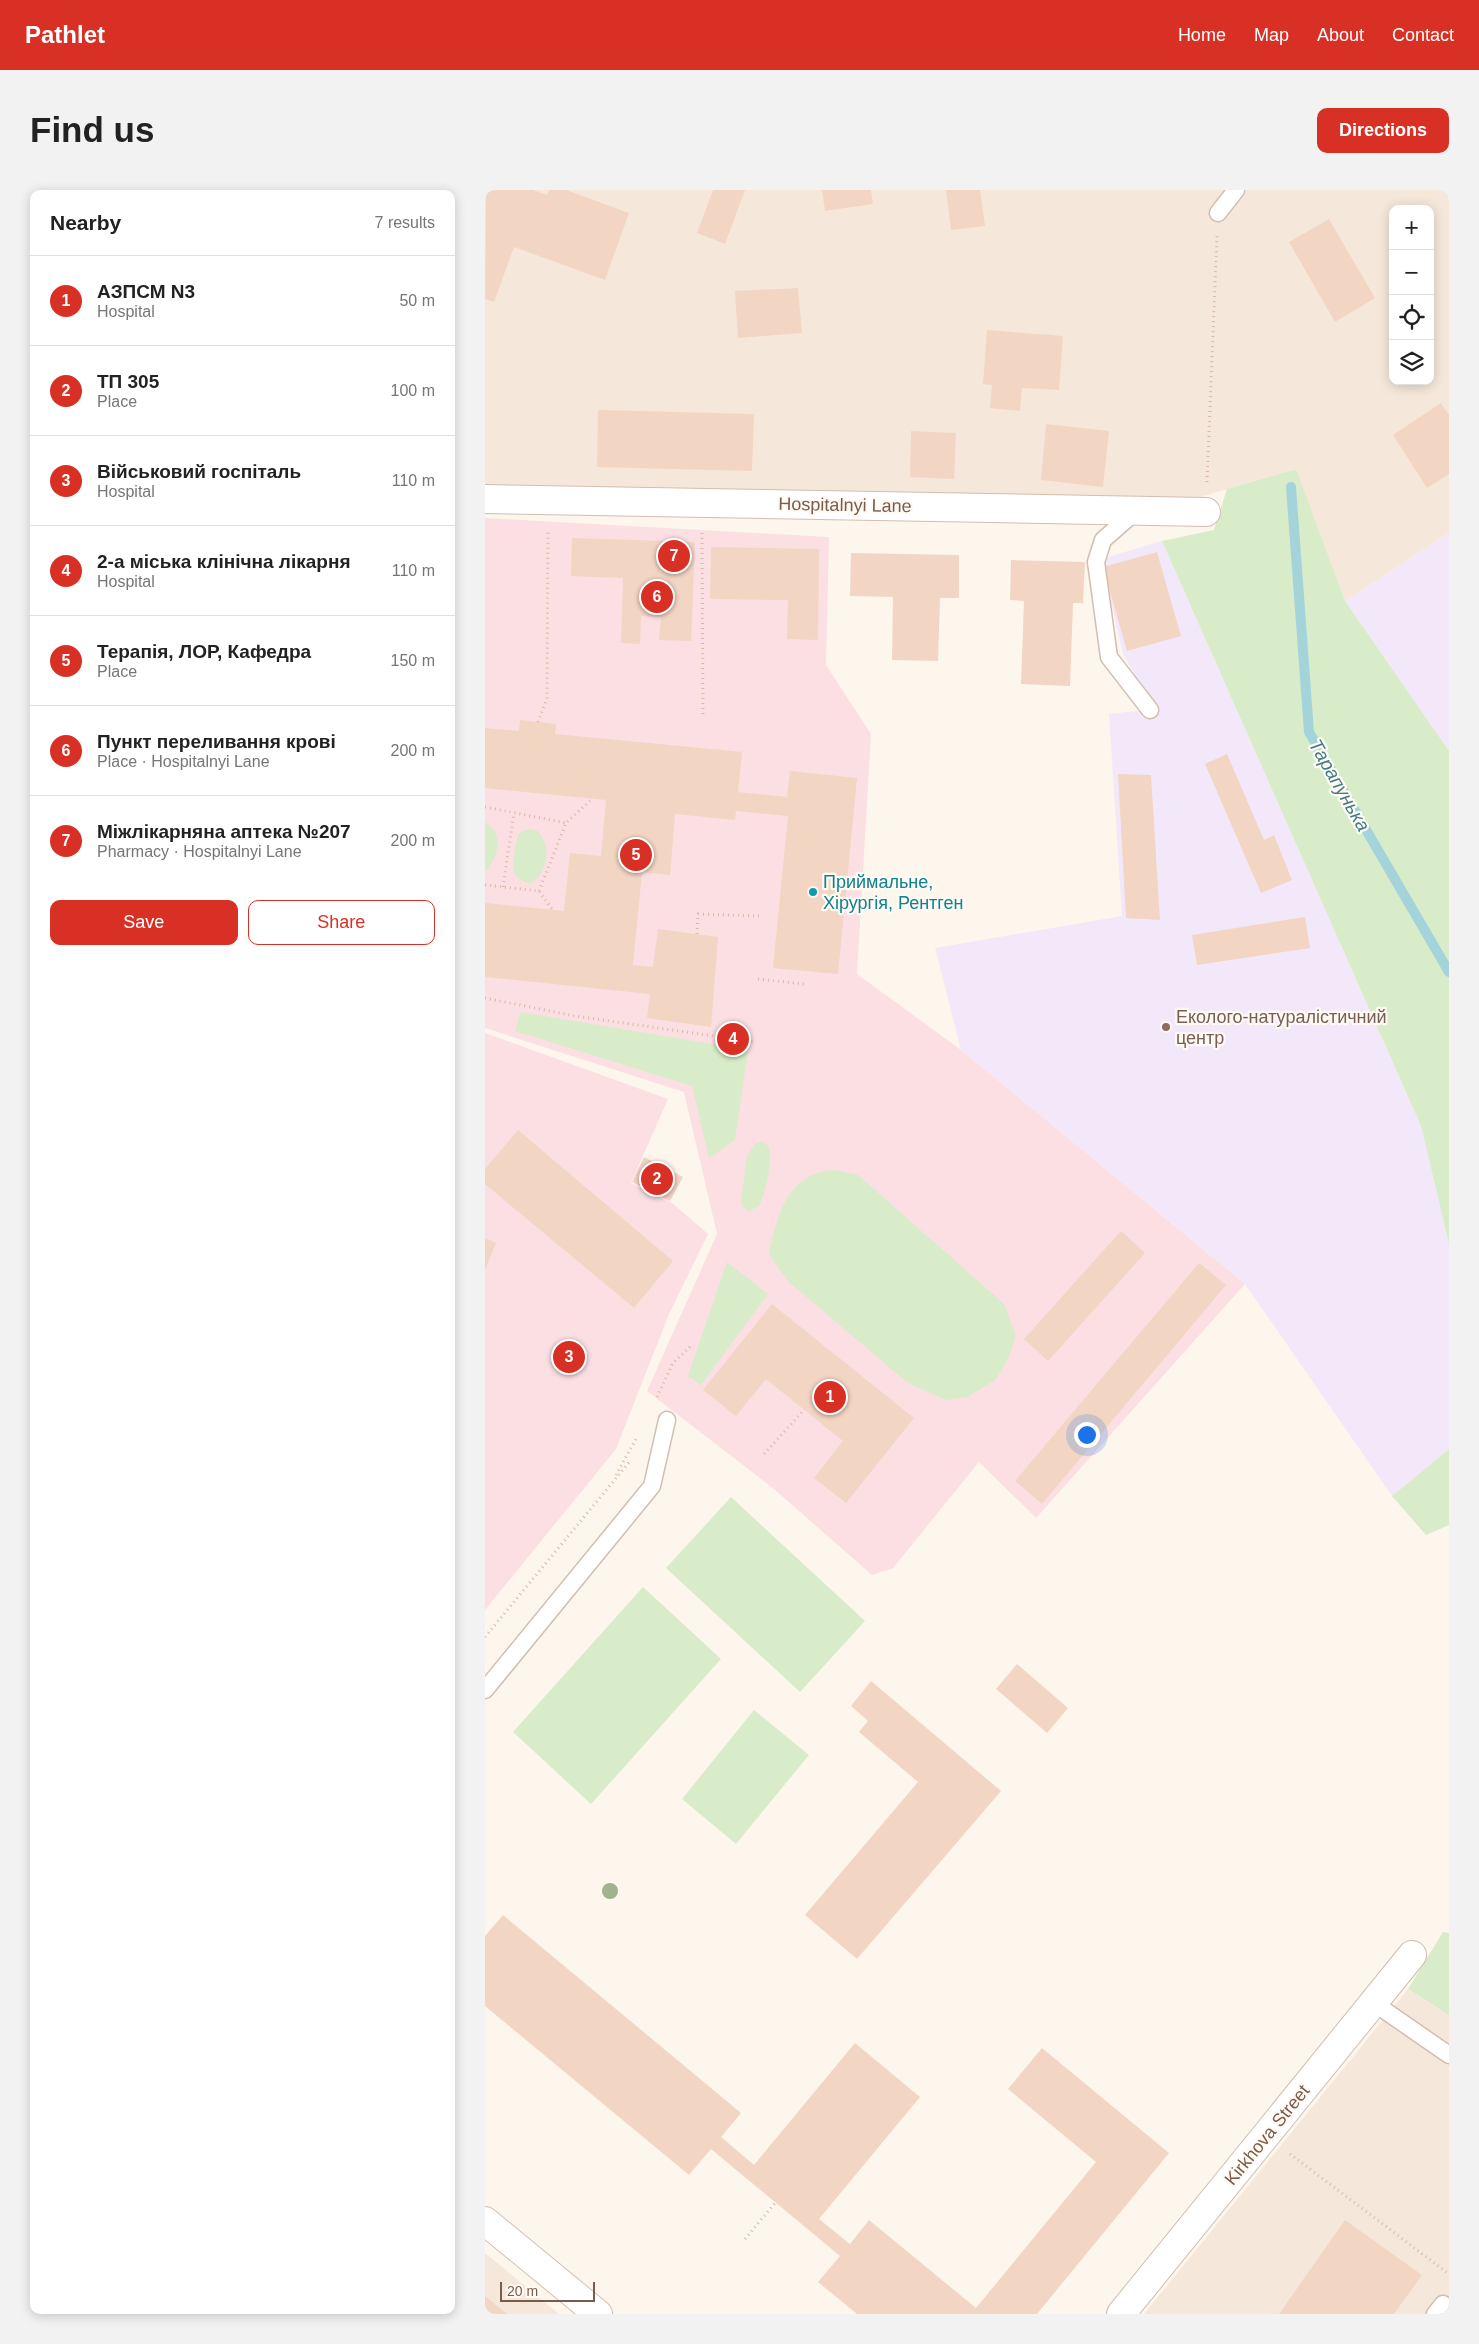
<!DOCTYPE html>
<meta charset="utf-8">
<style>
:root{--surface:#fff;--page:#f2f2f2;--text:#222;--muted:#767676;--line:#e0e0e0;--accent:#d93025}
body{margin:0;font-family:Arial,sans-serif;background:var(--page);color:var(--text)}
.controls{position:absolute;right:15px;top:15px;display:grid;overflow:hidden;border-radius:10px;box-shadow:0 2px 12px #0003}
.controls button{width:45px;height:45px;display:grid;place-items:center;padding:0;border:0;border-bottom:1px solid var(--line);background:var(--surface);color:var(--text);font:25px sans-serif}
.scale{position:absolute;left:15px;bottom:12px;width:95px;box-sizing:border-box;padding-left:5px;border:2px solid #7a5c4d;border-top:0;font-size:14px;line-height:18px;white-space:nowrap;color:#7a5c4d;-webkit-text-stroke:4px #fffaf3;paint-order:stroke}
.you{position:absolute;left:601px;top:1244px;width:18px;height:18px;margin:-12px;border:4px solid #fff;border-radius:50%;background:#1a73e8;box-shadow:0 0 0 8px #1a73e833}
.badge{display:grid;place-items:center;width:32px;height:32px;border-radius:50%;background:var(--accent);color:#fff;font-size:16px;font-weight:700}
.pin{position:absolute;translate:-50% -50%;border:2px solid #fff;box-shadow:0 1px 5px #0006}
.list{margin:0;padding:0;list-style:none}
h2{display:flex;justify-content:space-between;align-items:center;height:65px;margin:0;padding:0 20px;font-size:21px}
h2 small{font-size:16px;font-weight:400;color:var(--muted)}
.list li{display:grid;grid-template-columns:32px 1fr auto;gap:15px;align-items:center;box-sizing:border-box;height:90px;padding:0 20px;border-top:1px solid var(--line)}
.list b{display:block;font-size:19px;white-space:nowrap}
.list p{margin:0;font-size:16px;white-space:nowrap;color:var(--muted)}
.list em{font-size:16px;font-style:normal;color:var(--muted)}
.actions{display:flex;gap:10px;padding:15px 20px}
.actions a{flex:1;padding:11px 0;border:1px solid var(--accent);border-radius:10px;text-align:center;font-size:18px;color:var(--accent)}
.actions .main{background:var(--accent);color:#fff}
.icon{flex:none;width:28px;height:28px;fill:none;stroke:currentColor;stroke-width:2;stroke-linecap:round;stroke-linejoin:round}
.map{position:relative;flex:none;width:964px;height:2124px;overflow:hidden;border-radius:10px}
header{display:flex;align-items:center;gap:30px;box-sizing:border-box;height:70px;padding:0 25px;background:var(--accent);color:#fff}
header strong{font-size:24px}
nav{display:flex;gap:28px;margin-inline-start:auto;font-size:18px}
.intro{display:flex;align-items:center;justify-content:space-between;box-sizing:border-box;height:120px;padding:0 30px}
h1{margin:0;font-size:35px}
.button{padding:12px 22px;border-radius:10px;background:var(--accent);color:#fff;font-size:18px;font-weight:700}
main{display:flex;gap:30px;padding:0 30px}
aside{flex:1;background:var(--surface);border-radius:10px;box-shadow:0 2px 12px #0003}
.map>svg:first-child{display:block}
.residential{fill:#f5e8da;fill-rule:evenodd}
.education{fill:#f3e8fa}
.medical{fill:#fbdfe3}
.green{fill:#d8ecc9}
.lines{fill:none;stroke-linecap:round;stroke-linejoin:round}
.stream{stroke:#a5d3da;stroke-width:10}
.building{fill:#f3d5c3}
.lane-casing{stroke:#d1beb0;stroke-width:19}
.street-casing{stroke:#d1beb0;stroke-width:30}
.secondary-casing{stroke:#d6c0b0;stroke-width:30}
.path{stroke:#d9b8a5;stroke-width:3;stroke-dasharray:1 4;stroke-linecap:butt}
.lane{stroke:#fff;stroke-width:16}
.street{stroke:#fff;stroke-width:28}
.secondary{stroke:#fff;stroke-width:28}
.tree{fill:#a0b28e}
.culture-dot{fill:#0f9aa8;stroke:#fffaf3;stroke-width:2}
.education-dot{fill:#8d6e63;stroke:#fffaf3;stroke-width:2}
.labels{text-anchor:middle;stroke-width:4.5;stroke-linejoin:round;paint-order:stroke}
.street-label{font-size:18px;fill:#7a5c4d;stroke:#fffaf3}
.culture-label{font-size:18px;fill:#0d838f;stroke:#fffaf3;text-anchor:start}
.education-label{font-size:18px;fill:#785e54;stroke:#fffaf3;text-anchor:start}
.water-label{font-size:19px;font-style:italic;fill:#437c86;stroke:#fffaf3}
</style>
<header>
<strong>Pathlet</strong>
<nav><a>Home</a><a>Map</a><a>About</a><a>Contact</a></nav>
</header>
<div class="intro"><h1>Find us</h1><a class="button">Directions</a></div>
<main>
<aside>
<h2>Nearby<small>7 results</small></h2>
<ul class="list">
<li><span class="badge">1</span><div><b>АЗПСМ N3</b><p>Hospital</p></div><em>50 m</em></li>
<li><span class="badge">2</span><div><b>ТП 305</b><p>Place</p></div><em>100 m</em></li>
<li><span class="badge">3</span><div><b>Військовий госпіталь</b><p>Hospital</p></div><em>110 m</em></li>
<li><span class="badge">4</span><div><b>2-а міська клінічна лікарня</b><p>Hospital</p></div><em>110 m</em></li>
<li><span class="badge">5</span><div><b>Терапія, ЛОР, Кафедра</b><p>Place</p></div><em>150 m</em></li>
<li><span class="badge">6</span><div><b>Пункт переливання крові</b><p>Place · Hospitalnyi Lane</p></div><em>200 m</em></li>
<li><span class="badge">7</span><div><b>Міжлікарняна аптека №207</b><p>Pharmacy · Hospitalnyi Lane</p></div><em>200 m</em></li>
</ul>
<div class="actions"><a class="main">Save</a><a>Share</a></div>
</aside>
<div class="map">
<svg width="964" height="2124" viewBox="0 0 964 2124">
<rect width="100%" height="100%" fill="#fdf6ec"/>
<!-- residential -->
<g class="residential">
<path d="M0 0H964V343L860 411 810 279 712 308 0 295ZM908 19H945V191H908Z"/>
<polygon points="923,1799 964,1825 964,2124 659,2124"/>
<polygon points="0,2063 74,2124 0,2124"/>
</g>
<!-- education -->
<g class="education">
<polygon points="964,343 964,561 860,411"/>
<polygon points="677,351 936,936 964,1054 964,1259 907,1306 760,1094 476,860 450,758 637,726 624,524 670,519 638,464 616,369"/>
</g>
<!-- medical -->
<g class="medical">
<polygon points="0,328 344,347 341,475 386,544 372,784 476,860 760,1094 551,1328 494,1272 408,1378 387,1385 289,1299 162,1201 232,1044 199,902 0,838"/>
<polygon points="0,843 183,909 146,993 187,1013 223,1044 184,1124 131,1259 0,1420"/>
</g>
<!-- green -->
<g class="green">
<polygon points="811,279 860,411 964,561 964,1054 936,936 677,351 729,340 742,299"/>
<path d="M0 632C3 634 8 637 9 640 17 654 10 672 0 682Z"/>
<path d="M43 639 53 641C67 658 63 681 46 693 19 690 29 662 34 643Z"/>
<polygon points="36,822 263,860 250,950 224,968 207,896 30,841"/>
<path d="M277 951 284 957C287 974 281 1000 274 1016L264 1021 258 1017 256 1011 262 966 271 953Z"/>
<path d="M349 980 373 985 519 1114 531 1146 523 1169 510 1190 482 1207 461 1210 423 1193 305 1093 293 1078 284 1063C294 1023 301 984 349 980Z"/>
<polygon points="242,1072 283,1104 216,1195 203,1186"/>
<polygon points="964,1259 964,1335 941,1345 907,1306"/>
<polygon points="246,1307 380,1431 315,1502 181,1378"/>
<polygon points="158,1397 236,1469 106,1614 28,1542"/>
<polygon points="269,1520 324,1565 251,1654 197,1609"/>
<polygon points="958,1742 964,1743 964,1825 923,1799"/>
</g>
<g class="lines">
<!-- stream -->
<polyline class="stream" points="806,297 824,542 964,782"/>
</g>
<!-- building -->
<g class="building">
<polygon points="1,0 48,0 62,5 64,0 81,0 144,23 120,90 29,57 9,112 0,109"/>
<polygon points="228,0 260,0 240,54 212,43"/>
<polygon points="337,0 386,0 388,14 340,21"/>
<polygon points="461,0 495,0 500,36 466,40"/>
<polygon points="844,29 890,108 850,132 804,52"/>
<polygon points="313,98 317,143 253,148 250,101"/>
<polygon points="502,140 578,146 574,200 537,198 535,221 505,218 507,195 498,194"/>
<polygon points="956,213 964,225 964,284 942,298 908,245"/>
<polygon points="113,220 269,224 267,281 112,277"/>
<polygon points="561,234 624,241 618,297 556,290"/>
<polygon points="426,241 471,243 469,289 425,287"/>
<polygon points="87,348 210,352 206,451 174,450 176,427 156,426 155,454 136,453 138,388 86,386"/>
<polygon points="226,357 334,359 333,450 302,449 303,410 225,409"/>
<polygon points="672,362 696,446 642,461 618,377"/>
<polygon points="366,363 474,365 474,408 455,408 453,471 407,470 408,407 365,406"/>
<polygon points="526,370 600,372 598,413 588,413 585,496 536,494 539,411 525,410"/>
<polygon points="35,530 71,534 70,544 257,562 253,602 302,607 305,581 372,588 353,784 288,778 303,626 251,621 250,630 190,624 185,685 157,682 148,775 168,777 173,739 233,747 226,837 162,828 165,804 0,787 0,713 79,721 85,663 116,666 121,610 0,598 0,538 34,541"/>
<polygon points="742,564 779,650 789,645 807,690 776,703 720,574"/>
<polygon points="633,584 666,585 675,730 641,728"/>
<polygon points="820,727 825,758 712,775 707,745"/>
<polygon points="33,940 188,1071 149,1118 0,994 0,979"/>
<polygon points="159,967 198,987 185,1011 147,992"/>
<polygon points="636,1041 660,1063 563,1171 539,1149"/>
<polygon points="0,1048 11,1053 0,1080"/>
<polygon points="714,1073 741,1095 557,1314 530,1291"/>
<polygon points="287,1114 429,1228 361,1313 329,1288 358,1251 281,1189 251,1226 218,1200"/>
<polygon points="532,1474 583,1518 562,1543 511,1499"/>
<polygon points="386,1491 516,1601 372,1769 320,1725 433,1592 374,1542 383,1531 366,1516"/>
<polygon points="18,1725 256,1923 236,1947 269,1975 370,1853 435,1907 334,2029 365,2054 384,2030 491,2118 611,1972 523,1899 557,1858 684,1963 552,2124 372,2124 333,2092 355,2066 226,1959 204,1985 0,1816 0,1746"/>
<polygon points="860,2030 937,2085 909,2124 794,2124"/>
<polygon points="0,2106 22,2124 0,2124"/>
</g>
<g class="lines">
<!-- lane casing -->
<g class="lane-casing">
<g id="lane">
<polyline points="733,23 751,0"/>
<polyline points="651,321 618,350 611,372 624,467 665,520"/>
<polyline points="0,1500 167,1296 182,1230"/>
<polyline points="889,1813 964,1865"/>
<polyline points="950,2124 958,2114"/>
</g>
</g>
<!-- street casing -->
<g class="street-casing">
<g id="street">
<polyline points="0,309 721,322"/>
<polyline points="636,2124 927,1765"/>
</g>
</g>
<!-- secondary casing -->
<g class="secondary-casing">
<polyline id="secondary" points="0,2031 113,2124"/>
</g>
<!-- path -->
<g class="path">
<polyline points="722,292 732,46"/>
<polyline points="217,343 218,527"/>
<polyline points="53,532 62,508 63,341"/>
<polyline points="0,617 81,633"/>
<polyline points="0,695 54,701 67,719"/>
<polyline points="18,697 29,623"/>
<polyline points="54,701 81,633 107,609"/>
<polyline points="212,744 213,724 275,726"/>
<polyline points="273,789 319,794"/>
<polyline points="0,808 90,826 271,852"/>
<polyline points="172,1207 188,1173 207,1155"/>
<polyline points="279,1264 319,1220"/>
<polyline points="131,1285 151,1249"/>
<polyline points="0,1447 146,1270"/>
<polyline points="805,1964 964,2084"/>
<polyline points="260,2049 290,2013"/>
</g>
<!-- lane -->
<use href="#lane" class="lane"/>
<!-- street -->
<use href="#street" class="street"/>
<!-- secondary -->
<use href="#secondary" class="secondary"/>
</g>
<!-- trees -->
<circle class="tree" cx="125" cy="1701" r="8"/>
<!-- markers -->
<circle class="culture-dot" cx="328" cy="702" r="5"/>
<circle class="education-dot" cx="681" cy="837" r="5"/>
<g class="labels">
<!-- street labels -->
<g class="street-label">
<text transform="translate(360 315) rotate(1)" y="6">Hospitalnyi Lane</text>
<text transform="translate(782 1945) rotate(-51)" y="6">Kirkhova Street</text>
</g>
<!-- culture labels -->
<g class="culture-label">
<text x="338" y="698">Приймальне,<tspan x="338" dy="21">Хірургія, Рентген</tspan></text>
</g>
<!-- education labels -->
<g class="education-label">
<text x="691" y="833">Еколого-натуралістичний<tspan x="691" dy="21">центр</tspan></text>
</g>
<!-- water labels -->
<g class="water-label">
<text transform="translate(855 595) rotate(60)" y="7">Тарапунька</text>
</g>
</g>
</svg>
<div class="controls">
<button>+</button>
<button>−</button>
<button><svg class="icon" aria-label="locate" viewBox="0 0 24 24"><circle cx="12" cy="12" r="6"/><path d="M12 2v4M12 18v4M2 12h4M18 12h4"/></svg></button>
<button><svg class="icon" aria-label="layers" viewBox="0 0 24 24"><path d="M12 4l9 5-9 5-9-5zM3 14l9 5 9-5"/></svg></button>
</div>
<div class="scale">20 m</div>
<div class="you"></div>
<div class="pin badge" style="left:345px;top:1207px">1</div>
<div class="pin badge" style="left:172px;top:989px">2</div>
<div class="pin badge" style="left:84px;top:1167px">3</div>
<div class="pin badge" style="left:248px;top:849px">4</div>
<div class="pin badge" style="left:151px;top:665px">5</div>
<div class="pin badge" style="left:172px;top:407px">6</div>
<div class="pin badge" style="left:189px;top:366px">7</div>
</div>
</main>
